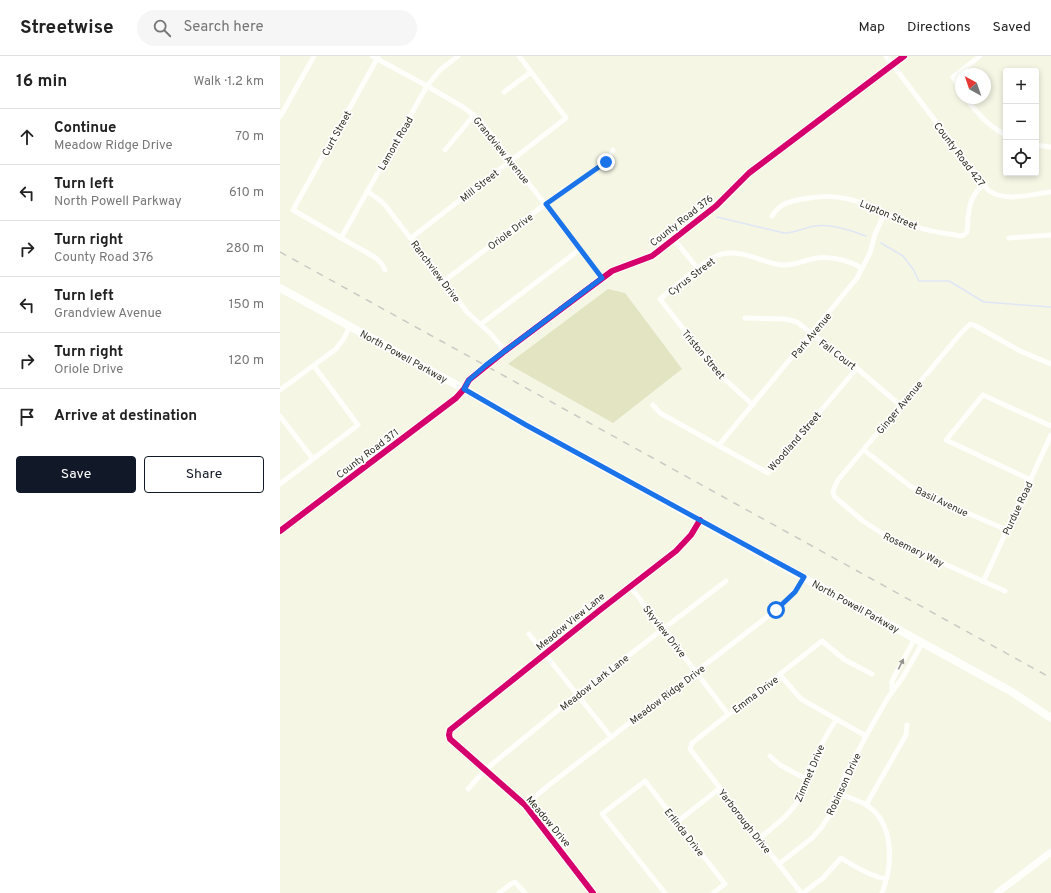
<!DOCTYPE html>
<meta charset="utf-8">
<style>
:root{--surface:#fff;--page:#f6f6f6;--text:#222;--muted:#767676;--line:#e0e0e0;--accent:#111827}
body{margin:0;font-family:Overpass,sans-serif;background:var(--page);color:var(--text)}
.controls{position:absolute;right:12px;top:12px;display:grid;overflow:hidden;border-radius:4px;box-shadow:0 2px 6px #0003}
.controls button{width:36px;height:36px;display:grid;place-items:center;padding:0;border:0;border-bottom:1px solid var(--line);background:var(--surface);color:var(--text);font:20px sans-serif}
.compass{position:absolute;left:675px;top:12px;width:36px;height:36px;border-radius:50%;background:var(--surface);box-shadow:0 2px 6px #0003;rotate:320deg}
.stop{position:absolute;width:12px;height:12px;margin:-9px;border:3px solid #1a73e8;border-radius:50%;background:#fff}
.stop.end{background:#1a73e8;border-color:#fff;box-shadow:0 1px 4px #0008}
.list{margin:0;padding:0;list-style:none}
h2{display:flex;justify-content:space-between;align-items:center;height:52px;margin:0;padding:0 16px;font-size:17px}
h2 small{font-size:13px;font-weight:400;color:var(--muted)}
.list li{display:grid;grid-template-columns:26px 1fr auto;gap:12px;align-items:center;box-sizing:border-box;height:56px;padding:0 16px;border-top:1px solid var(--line)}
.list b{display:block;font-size:15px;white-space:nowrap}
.list p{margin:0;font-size:13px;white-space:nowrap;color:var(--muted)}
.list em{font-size:13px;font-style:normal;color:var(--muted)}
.actions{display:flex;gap:8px;padding:12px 16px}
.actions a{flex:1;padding:9px 0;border:1px solid var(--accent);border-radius:4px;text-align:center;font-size:14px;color:var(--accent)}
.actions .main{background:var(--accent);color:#fff}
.icon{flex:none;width:22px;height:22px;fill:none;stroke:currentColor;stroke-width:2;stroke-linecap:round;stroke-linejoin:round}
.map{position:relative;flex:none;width:771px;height:837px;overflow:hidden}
header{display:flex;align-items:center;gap:24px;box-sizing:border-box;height:56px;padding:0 20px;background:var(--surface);border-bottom:1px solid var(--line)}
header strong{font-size:19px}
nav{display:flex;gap:22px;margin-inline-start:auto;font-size:14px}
.search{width:280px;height:36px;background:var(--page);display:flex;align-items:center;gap:10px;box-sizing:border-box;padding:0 14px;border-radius:22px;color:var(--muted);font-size:15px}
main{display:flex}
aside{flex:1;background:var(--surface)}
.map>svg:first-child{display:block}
.green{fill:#e3e4c2}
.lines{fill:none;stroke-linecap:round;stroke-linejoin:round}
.stream{stroke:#dfe7f6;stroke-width:1.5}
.street{stroke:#fefefb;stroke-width:5}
.secondary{stroke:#fefefb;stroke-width:7}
.primary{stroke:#fefefb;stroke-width:8}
.rail{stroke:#cacac5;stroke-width:1.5;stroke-dasharray:7 7;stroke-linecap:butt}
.cycleway-casing{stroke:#fff;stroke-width:8}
.cycleway{stroke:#d6006c;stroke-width:6}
.oneway{fill:#96968e}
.route{stroke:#1a73e8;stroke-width:5}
.labels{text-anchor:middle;stroke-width:3.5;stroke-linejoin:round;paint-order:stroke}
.street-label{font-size:10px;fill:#2f2f22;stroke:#fff}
</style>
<header>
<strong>Streetwise</strong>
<div class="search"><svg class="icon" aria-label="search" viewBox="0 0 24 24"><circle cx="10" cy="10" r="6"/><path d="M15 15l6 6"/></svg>Search here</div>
<nav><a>Map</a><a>Directions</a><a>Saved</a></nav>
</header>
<main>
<aside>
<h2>16 min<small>Walk · 1.2 km</small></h2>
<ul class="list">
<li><svg class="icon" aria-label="ahead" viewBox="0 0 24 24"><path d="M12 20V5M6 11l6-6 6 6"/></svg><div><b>Continue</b><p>Meadow Ridge Drive</p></div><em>70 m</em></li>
<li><svg class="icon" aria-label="left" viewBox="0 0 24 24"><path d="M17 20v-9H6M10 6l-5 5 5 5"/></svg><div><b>Turn left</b><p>North Powell Parkway</p></div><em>610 m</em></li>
<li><svg class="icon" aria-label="right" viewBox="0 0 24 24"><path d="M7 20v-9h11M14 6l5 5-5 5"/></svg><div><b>Turn right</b><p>County Road 376</p></div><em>280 m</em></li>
<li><svg class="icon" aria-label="left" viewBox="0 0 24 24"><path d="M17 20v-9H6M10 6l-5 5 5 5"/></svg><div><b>Turn left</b><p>Grandview Avenue</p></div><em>150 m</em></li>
<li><svg class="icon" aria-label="right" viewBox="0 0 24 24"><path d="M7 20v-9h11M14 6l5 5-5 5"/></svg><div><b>Turn right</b><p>Oriole Drive</p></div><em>120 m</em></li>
<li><svg class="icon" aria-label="arrive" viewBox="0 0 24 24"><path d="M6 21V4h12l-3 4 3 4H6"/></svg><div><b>Arrive at destination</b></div></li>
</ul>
<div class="actions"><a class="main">Save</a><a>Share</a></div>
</aside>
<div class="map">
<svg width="771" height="837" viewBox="0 0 771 837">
<rect width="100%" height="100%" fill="#f5f6e4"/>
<!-- green -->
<polygon class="green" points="328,233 345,237 402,313 333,367 228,308"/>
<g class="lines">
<!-- stream -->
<g class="stream">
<path d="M437 161 504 177C515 177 524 172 534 170 553 168 569 174 586 180"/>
<polyline points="601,187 623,200 633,213 639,225 669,225 704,246 771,251"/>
</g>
<!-- street -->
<g class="street">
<polyline points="92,0 147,30 183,51 199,63 322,222"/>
<path d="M606 0 708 134C725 147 751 138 771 136"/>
<polyline points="98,1 13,154 96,202 102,208 105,214"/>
<polyline points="681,34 673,21 700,0"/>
<polyline points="224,36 251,16"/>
<path d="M686 42C697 57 709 71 726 79"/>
<polyline points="0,61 34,0"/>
<polyline points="756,89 771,91"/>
<polyline points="165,94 194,59"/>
<polyline points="87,135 101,145 105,149 187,256 211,278 225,295"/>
<path d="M492 160C499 148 510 145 523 143 573 133 594 155 637 171 651 176 665 177 680 180L684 179 687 176C689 156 687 143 703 129"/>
<polyline points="61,182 147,30 160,14 178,0"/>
<polyline points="131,182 286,62 239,0"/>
<polyline points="729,182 771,179"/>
<polyline points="394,183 418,213"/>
<polyline points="164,225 281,136 300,125 326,106 329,103 333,94"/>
<polyline points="465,262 505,263 517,266 547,290 559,297 620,349"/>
<polyline points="201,268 299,194"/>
<polyline points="184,333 189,324 206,309 332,215 372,200 436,150 469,117 624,0"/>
<polyline points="0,334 56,293 64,282 70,270"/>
<polyline points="373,349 380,357 488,417 577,312"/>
<path d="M473 349 437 316 380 243C395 231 426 202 442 198 463 193 482 207 502 209 513 210 522 205 532 203 550 199 567 204 582 212"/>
<polyline points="0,360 33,403"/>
<polyline points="439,389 577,222 590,197 595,178 605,157"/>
<polyline points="584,394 630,430 662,446 727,474"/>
<polyline points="751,424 666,384 703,339 771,370"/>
<polyline points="0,428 78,369 34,310"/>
<polyline points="703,526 771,379"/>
<polyline points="350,530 448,658"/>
<polyline points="725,535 620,488 603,478 583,465 556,442 554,440 553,435 558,424 681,277 690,268 696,270 740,295 771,308"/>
<polyline points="249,578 331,681"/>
<polyline points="500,619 521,643 586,680"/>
<polyline points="612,634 612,625 635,582"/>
<polyline points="490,700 500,709 526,723"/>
<polyline points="188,733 205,714 298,638 446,525"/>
<path d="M559 738C567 741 577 744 585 748 615 766 613 809 602 837"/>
<path d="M245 749 269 729 496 554C508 544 516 534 524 521"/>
<polyline points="586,749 626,679 627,669"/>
<polyline points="397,766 440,732"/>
<path d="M480 782C494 770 510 759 519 743 524 735 525 724 528 716 536 697 545 681 556 664"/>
<polyline points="499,808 532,782 541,772 551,757 565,720 586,680 607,643 623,621 643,586"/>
<polyline points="219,837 231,828 235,826 245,837"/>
<polyline points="313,837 245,749 170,683 169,679 170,674 320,554 396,495 411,479 420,464"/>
<polyline points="385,837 322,758 365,725 445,828 433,837"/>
<polyline points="521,837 410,693 412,687 542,585 565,604 592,618"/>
<path d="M523 837 543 822 561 802C575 811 590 820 606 823"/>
</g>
<!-- secondary -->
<g class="secondary">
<polyline points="0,475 176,342 184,333"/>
<polyline points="717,837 771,796"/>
</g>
<!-- primary -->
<polyline class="primary" points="0,232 184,333 246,369 732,636 771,662"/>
<!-- rail -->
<polyline class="rail" points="0,196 771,622"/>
<!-- cycleway casing -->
<g class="cycleway-casing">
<g id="cycleway">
<polyline points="0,475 176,342 184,333 189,324 225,295 332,215 372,200 436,150 469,117 624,0"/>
<polyline points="313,837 245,749 170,683 169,679 170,674 320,554 396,495 411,479 420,464"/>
</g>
</g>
<!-- cycleway -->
<use href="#cycleway" class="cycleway"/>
</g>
<!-- one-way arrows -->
<defs><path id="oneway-solid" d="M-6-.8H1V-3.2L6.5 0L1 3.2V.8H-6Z"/></defs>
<use class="oneway" href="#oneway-solid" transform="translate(621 608) rotate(-63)"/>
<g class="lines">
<!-- route -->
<polyline class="route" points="326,106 266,148 322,222 206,309 189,324 184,333 246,369 524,521 515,536 496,554"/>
</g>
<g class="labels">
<!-- street labels -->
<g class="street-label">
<text transform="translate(56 77) rotate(-61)" y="4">Curt Street</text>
<text transform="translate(115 87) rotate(-60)" y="4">Lamont Road</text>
<text transform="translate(222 94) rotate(51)" y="4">Grandview Avenue</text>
<text transform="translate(680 98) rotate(53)" y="4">County Road 427</text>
<text transform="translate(199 129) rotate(-38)" y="4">Mill Street</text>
<text transform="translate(609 158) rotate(23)" y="4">Lupton Street</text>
<text transform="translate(401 164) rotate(-38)" y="4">County Road 376</text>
<text transform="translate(230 175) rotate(-37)" y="4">Oriole Drive</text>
<text transform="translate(156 215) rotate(53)" y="4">Ranchview Drive</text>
<text transform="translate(411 220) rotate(-37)" y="4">Cyrus Street</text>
<text transform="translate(531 279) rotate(-50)" y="4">Park Avenue</text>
<text transform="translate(424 298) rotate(50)" y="4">Triston Street</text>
<text transform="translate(558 298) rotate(37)" y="4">Fall Court</text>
<text transform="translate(124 300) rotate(29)" y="4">North Powell Parkway</text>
<text transform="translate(619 351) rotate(-50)" y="4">Ginger Avenue</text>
<text transform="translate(514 385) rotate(-49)" y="4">Woodland Street</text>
<text transform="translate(87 397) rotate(-37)" y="4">County Road 371</text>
<text transform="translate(662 445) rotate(25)" y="4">Basil Avenue</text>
<text transform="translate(737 452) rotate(-65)" y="4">Purdue Road</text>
<text transform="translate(634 493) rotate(26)" y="4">Rosemary Way</text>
<text transform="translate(576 550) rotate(29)" y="4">North Powell Parkway</text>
<text transform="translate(290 565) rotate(-39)" y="4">Meadow View Lane</text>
<text transform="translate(385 575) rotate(52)" y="4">Skyview Drive</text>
<text transform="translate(314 626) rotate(-38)" y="4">Meadow Lark Lane</text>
<text transform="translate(387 638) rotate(-37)" y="4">Meadow Ridge Drive</text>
<text transform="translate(475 638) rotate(-37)" y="4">Emma Drive</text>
<text transform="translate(529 717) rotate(-67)" y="4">Zimmet Drive</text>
<text transform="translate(563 728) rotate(-65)" y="4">Robinson Drive</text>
<text transform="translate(269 765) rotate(50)" y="4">Meadow Drive</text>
<text transform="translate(465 765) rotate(52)" y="4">Yarborough Drive</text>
<text transform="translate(405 776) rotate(52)" y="4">Erlinda Drive</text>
</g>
</g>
</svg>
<div class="controls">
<button>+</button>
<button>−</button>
<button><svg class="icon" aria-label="locate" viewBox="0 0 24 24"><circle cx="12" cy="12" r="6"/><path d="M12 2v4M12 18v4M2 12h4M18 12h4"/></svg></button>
</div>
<svg class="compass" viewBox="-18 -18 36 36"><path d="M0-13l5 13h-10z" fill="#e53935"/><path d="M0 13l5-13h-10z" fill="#767676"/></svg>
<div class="stop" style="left:496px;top:554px"></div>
<div class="stop end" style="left:326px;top:106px"></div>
</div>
</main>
